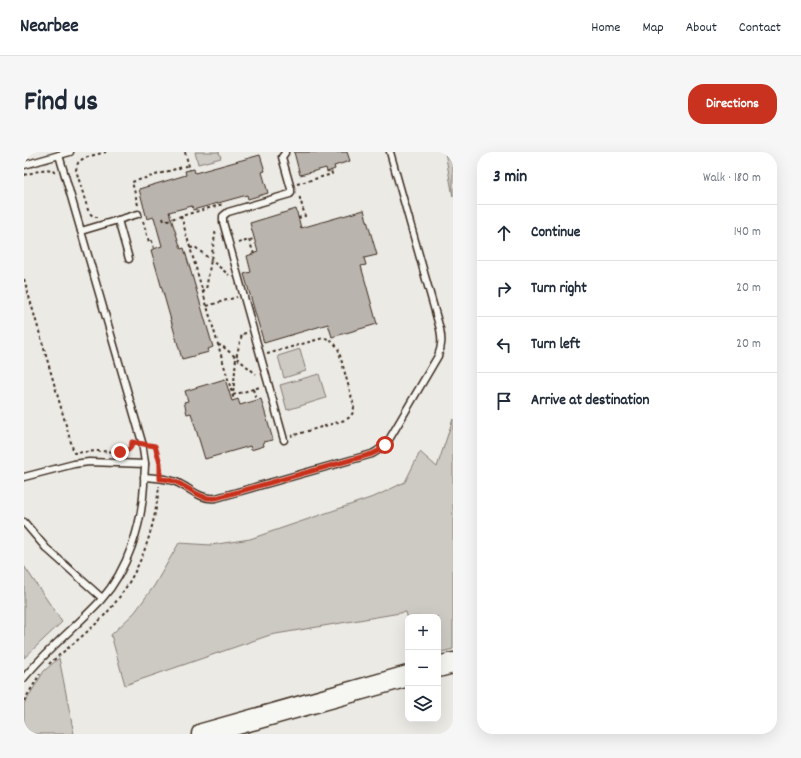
<!DOCTYPE html>
<meta charset="utf-8">
<style>
:root{--surface:#fff;--page:#f6f6f7;--text:#1f2937;--muted:#747a83;--line:#e0e1e3;--accent:#c8321e}
body{margin:0;font-family:Dekko,sans-serif;background:var(--page);color:var(--text)}
.controls{position:absolute;right:12px;bottom:12px;display:grid;overflow:hidden;border-radius:8px;box-shadow:0 4px 16px #0002}
.controls button{width:36px;height:36px;display:grid;place-items:center;padding:0;border:0;border-bottom:1px solid var(--line);background:var(--surface);color:var(--text);font:20px sans-serif}
.stop{position:absolute;width:12px;height:12px;margin:-9px;border:3px solid #c8321e;border-radius:50%;background:#fff}
.stop.end{background:#c8321e;border-color:#fff;box-shadow:0 1px 4px #0008}
.list{margin:0;padding:0;list-style:none}
h2{display:flex;justify-content:space-between;align-items:center;height:52px;margin:0;padding:0 16px;font-size:17px}
h2 small{font-size:13px;font-weight:400;color:var(--muted)}
.list li{display:grid;grid-template-columns:26px 1fr auto;gap:12px;align-items:center;box-sizing:border-box;height:56px;padding:0 16px;border-top:1px solid var(--line)}
.list b{display:block;font-size:15px;white-space:nowrap}
.list em{font-size:13px;font-style:normal;color:var(--muted)}
.icon{flex:none;width:22px;height:22px;fill:none;stroke:currentColor;stroke-width:2;stroke-linecap:round;stroke-linejoin:round}
.map{position:relative;flex:none;width:429px;height:582px;overflow:hidden;border-radius:16px}
header{display:flex;align-items:center;gap:24px;box-sizing:border-box;height:56px;padding:0 20px;background:var(--surface);border-bottom:1px solid var(--line)}
header strong{font-size:19px}
nav{display:flex;gap:22px;margin-inline-start:auto;font-size:14px}
.intro{display:flex;align-items:center;justify-content:space-between;box-sizing:border-box;height:96px;padding:0 24px}
h1{margin:0;font-size:28px}
.button{padding:10px 18px;border-radius:16px;background:var(--accent);color:#fff;font-size:14px;font-weight:700}
main{display:flex;gap:24px;padding:0 24px}
aside{flex:1;background:var(--surface);border-radius:16px;box-shadow:0 4px 16px #0002}
.map>svg:first-child{display:block}
.green{fill:#cdcac4;stroke:#847a71}
.building{fill:#bab4ae;stroke:#3b2a1e}
.lines{fill:none;stroke-linecap:round;stroke-linejoin:round}
.service-casing{stroke:#3b2a1e;stroke-width:9}
.primary-casing{stroke:#3b2a1e;stroke-width:23}
.path{stroke:#3b2a1e;stroke-width:2;stroke-dasharray:3 3;stroke-linecap:butt}
.service{stroke:#f6f6f2;stroke-width:6}
.primary{stroke:#f6f6f2;stroke-width:20}
.route{stroke:#c8321e;stroke-width:5}
</style>
<header>
<strong>Nearbee</strong>
<nav><a>Home</a><a>Map</a><a>About</a><a>Contact</a></nav>
</header>
<div class="intro"><h1>Find us</h1><a class="button">Directions</a></div>
<main>
<div class="map">
<svg width="429" height="582" viewBox="0 0 429 582">
<rect width="100%" height="100%" fill="#ebeae5"/>
<filter id="ink" filterUnits="userSpaceOnUse"><feTurbulence type="fractalNoise" baseFrequency=".025" numOctaves="2"/><feDisplacementMap in="SourceGraphic" scale="8" xChannelSelector="R" yChannelSelector="G"/><feConvolveMatrix kernelMatrix="1 2 1 2 8 2 1 2 1" color-interpolation-filters="sRGB"/></filter>
<g filter="url(#ink)">
<!-- green -->
<g class="green">
<polygon points="171,0 195,0 197,6 174,12"/>
<polygon points="421,0 429,0 429,45"/>
<polygon points="276,197 282,219 260,226 254,204"/>
<polygon points="295,222 302,246 263,258 256,233"/>
<polygon points="429,267 429,497 414,501 414,465 384,465 384,467 382,460 246,483 101,533 87,483 111,460 130,434 155,391 187,393 226,387 352,344 381,330 396,300 413,315"/>
<polygon points="0,414 38,470 0,506"/>
<polygon points="35,506 50,582 0,582 0,552 20,519"/>
</g>
<!-- building -->
<g class="building">
<polygon points="270,0 323,0 326,9 310,14 311,17 303,20 302,16 276,23"/>
<polygon points="236,3 241,19 238,20 244,41 224,47 223,43 169,58 168,54 145,60 157,97 160,96 189,195 184,197 185,200 158,207 127,98 138,94 130,65 123,67 115,37 162,23 161,19 170,17 171,21"/>
<polygon points="272,57 277,76 340,58 353,103 340,106 342,113 337,114 353,172 308,185 304,172 240,191 220,122 227,120 223,104 234,100 226,71"/>
<polygon points="201,227 208,249 214,247 216,253 237,247 249,288 239,290 240,294 227,298 226,294 181,307 167,261 163,262 160,250 164,249 161,239"/>
</g>
<g class="lines">
<!-- service casing -->
<g class="service-casing">
<g id="service">
<polyline points="0,13 46,0"/>
<polyline points="94,68 105,107"/>
<polyline points="57,79 114,62"/>
<polyline points="260,288 199,70 199,64 204,60 266,42 267,41 267,37 258,5 261,1 261,0"/>
<polyline points="0,325 50,312 65,310 121,312"/>
<path d="M120 325C131 326 142 326 152 330 166 336 176 348 192 346L348 302C356 298 361 293 366 286L414 204C418 194 418 187 416 177L366 0"/>
<polyline points="0,370 22,396 78,446"/>
<path d="M0 526C23 497 52 475 77 448 104 418 118 372 120 333 120 326 121 318 121 311 120 304 119 297 118 290L35 3"/>
</g>
</g>
<!-- primary casing -->
<g class="primary-casing">
<g id="primary">
<polyline points="414,515 429,511"/>
<polyline points="178,582 384,524"/>
</g>
</g>
<!-- path -->
<g class="path">
<polyline points="161,0 166,18"/>
<polyline points="0,2 5,0"/>
<polyline points="0,23 22,17 28,18 31,21"/>
<polyline points="273,32 308,22 307,18"/>
<polyline points="114,53 108,30 165,13"/>
<polyline points="157,64 210,248"/>
<path d="M74 65C69 65 66 62 64 58L52 18C53 14 53 11 56 9 61 4 76 2 82 0"/>
<polyline points="139,66 140,69 199,52"/>
<polyline points="274,66 281,64 275,43"/>
<polyline points="119,69 125,90 128,89 130,97"/>
<polyline points="225,88 230,102"/>
<polyline points="214,91 230,87"/>
<polyline points="166,96 171,95 205,123"/>
<polyline points="0,127 50,301 73,299 100,300 105,298 108,290 110,290"/>
<polyline points="178,139 182,138 192,77"/>
<polyline points="183,154 213,145"/>
<polyline points="222,181 218,182 212,206 209,243 236,235"/>
<polyline points="194,194 197,193 232,222"/>
<path d="M243 202 299 186 306 187 309 190 314 196 330 254C330 261 327 265 321 268L267 284"/>
<polyline points="229,237 232,249"/>
<polyline points="126,293 131,294 135,305 136,318"/>
<path d="M25 512C42 497 61 483 78 466 113 429 130 384 135 334"/>
<polyline points="0,549 16,522"/>
</g>
<!-- service -->
<use href="#service" class="service"/>
<!-- primary -->
<use href="#primary" class="primary"/>
</g>
</g>
<g class="lines" filter="url(#ink)">
<!-- route -->
<path class="route" d="M96 300C103 300 108 297 108 290L131 294 136 311V327C142 327 148 328 154 331 167 337 177 348 192 346L348 302 356 298 361 293"/>
</g>
</svg>
<div class="controls">
<button>+</button>
<button>−</button>
<button><svg class="icon" aria-label="layers" viewBox="0 0 24 24"><path d="M12 4l9 5-9 5-9-5zM3 14l9 5 9-5"/></svg></button>
</div>
<div class="stop" style="left:361px;top:293px"></div>
<div class="stop end" style="left:96px;top:300px"></div>
</div>
<aside>
<h2>3 min<small>Walk · 180 m</small></h2>
<ul class="list">
<li><svg class="icon" aria-label="ahead" viewBox="0 0 24 24"><path d="M12 20V5M6 11l6-6 6 6"/></svg><div><b>Continue</b></div><em>140 m</em></li>
<li><svg class="icon" aria-label="right" viewBox="0 0 24 24"><path d="M7 20v-9h11M14 6l5 5-5 5"/></svg><div><b>Turn right</b></div><em>20 m</em></li>
<li><svg class="icon" aria-label="left" viewBox="0 0 24 24"><path d="M17 20v-9H6M10 6l-5 5 5 5"/></svg><div><b>Turn left</b></div><em>20 m</em></li>
<li><svg class="icon" aria-label="arrive" viewBox="0 0 24 24"><path d="M6 21V4h12l-3 4 3 4H6"/></svg><div><b>Arrive at destination</b></div></li>
</ul>
</aside>
</main>
